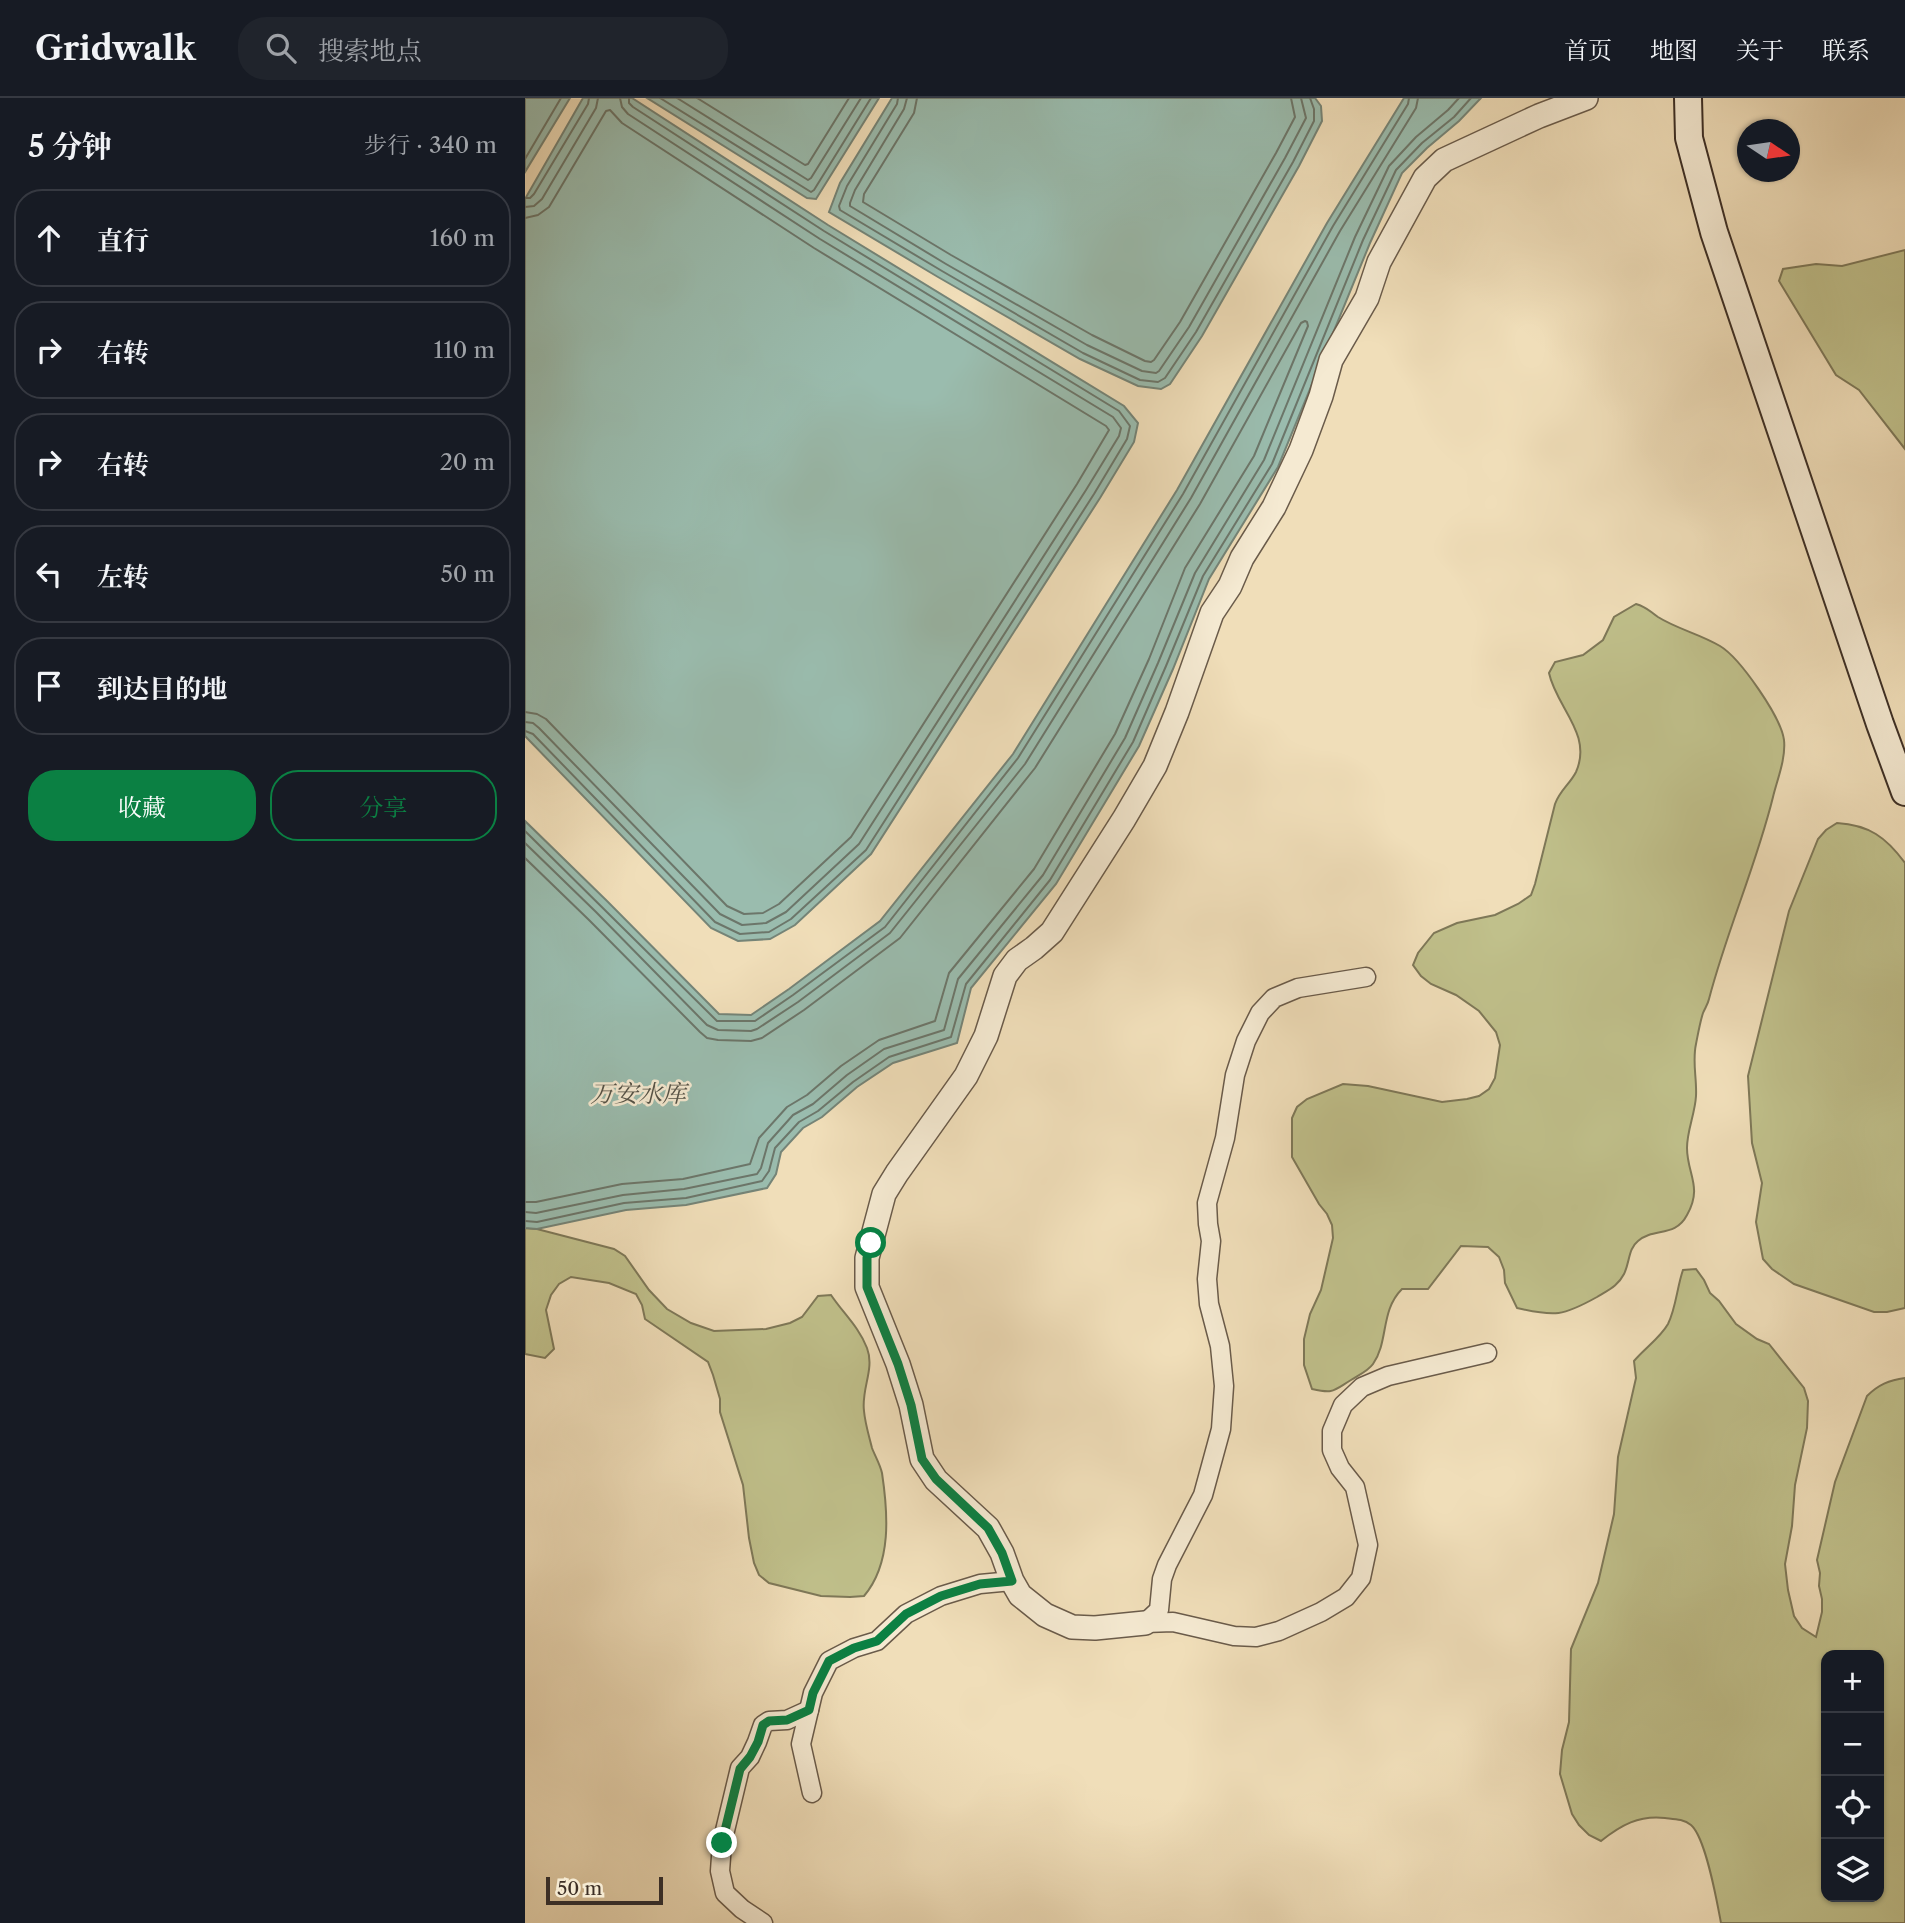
<!DOCTYPE html>
<html lang="zh">
<meta charset="utf-8">
<style>
:root{--surface:#171b24;--page:#20242c;--text:#f1f3f6;--muted:#9ea1a6;--line:#363941;--accent:#0b8043}
body{margin:0;font-family:"Libre Caslon Text","Noto Serif SC",serif;background:var(--page);color:var(--text)}
.controls{position:absolute;right:21px;bottom:21px;display:grid;overflow:hidden;border-radius:14px;box-shadow:0 2px 5px #0004}
.controls button{width:63px;height:63px;display:grid;place-items:center;padding:0;border:0;border-bottom:2px solid var(--line);background:var(--surface);color:var(--text);font:35px sans-serif}
.compass{position:absolute;left:1212px;top:21px;width:63px;height:63px;border-radius:50%;background:var(--surface);box-shadow:0 2px 5px #0004;rotate:103deg}
.scale{position:absolute;left:21px;bottom:18px;width:117px;box-sizing:border-box;padding-left:7px;border:4px solid #3d2f25;border-top:0;font-size:19px;line-height:24px;white-space:nowrap;color:#3d2f25;-webkit-text-stroke:5px #f5ead2;paint-order:stroke}
.stop{position:absolute;width:21px;height:21px;margin:-16px;border:5px solid #0b8043;border-radius:50%;background:#fff}
.stop.end{background:#0b8043;border-color:#fff;box-shadow:0 2px 7px #0008}
.list{margin:0;padding:0;list-style:none}
h2{display:flex;justify-content:space-between;align-items:center;height:91px;margin:0;padding:0 28px;font-size:30px}
h2 small{font-size:23px;font-weight:400;color:var(--muted)}
.list li{display:grid;grid-template-columns:46px 1fr auto;gap:21px;align-items:center;box-sizing:border-box;height:98px;margin:0 14px 14px;padding:0 14px;border:2px solid var(--line);border-radius:28px}
.list b{display:block;font-size:26px;white-space:nowrap}
.list em{font-size:23px;font-style:normal;color:var(--muted)}
.actions{display:flex;gap:14px;padding:21px 28px}
.actions a{flex:1;padding:16px 0;border:2px solid var(--accent);border-radius:28px;text-align:center;font-size:24px;color:var(--accent)}
.actions .main{background:var(--accent);color:#fff}
.icon{flex:none;width:38px;height:38px;fill:none;stroke:currentColor;stroke-width:2;stroke-linecap:round;stroke-linejoin:round}
.map{position:relative;flex:none;width:1380px;height:1825px;overflow:hidden}
header{display:flex;align-items:center;gap:42px;box-sizing:border-box;height:98px;padding:0 35px;background:var(--surface);border-bottom:2px solid var(--line)}
header strong{font-size:33px}
nav{display:flex;gap:38px;margin-inline-start:auto;font-size:24px}
.search{width:490px;height:63px;background:var(--page);display:flex;align-items:center;gap:18px;box-sizing:border-box;padding:0 24px;border-radius:28px;color:var(--muted);font-size:26px}
main{display:flex}
aside{flex:1;background:var(--surface)}
.map>svg:first-child{display:block}
.green{fill:#c0c08b;stroke:#7e7858;stroke-width:2;fill-rule:evenodd}
.water{fill:#9abcae;stroke:#758477;stroke-width:2}
.lines{fill:none;stroke-linecap:round;stroke-linejoin:round}
.shore{stroke:#6c766a;stroke-width:2}
.minor-casing{stroke:#6a5b4a;stroke-width:21}
.tertiary-casing{stroke:#6a5b4a;stroke-width:26}
.secondary-casing{stroke:#3d2f25;stroke-width:30}
.minor{stroke:#f5ead2;stroke-width:18}
.tertiary{stroke:#f5ead2;stroke-width:23}
.secondary{stroke:#f5ead2;stroke-width:26}
.route{stroke:#0b8043;stroke-width:9}
.labels{text-anchor:middle;stroke-width:5;stroke-linejoin:round;paint-order:stroke}
.water-label{font-size:24px;font-style:italic;fill:#545247;stroke:#f5ead2}
</style>
<header>
<strong>Gridwalk</strong>
<div class="search"><svg class="icon" aria-label="search" viewBox="0 0 24 24"><circle cx="10" cy="10" r="6"/><path d="M15 15l6 6"/></svg>搜索地点</div>
<nav><a>首页</a><a>地图</a><a>关于</a><a>联系</a></nav>
</header>
<main>
<aside>
<h2>5 分钟<small>步行 · 340 m</small></h2>
<ul class="list">
<li><svg class="icon" aria-label="ahead" viewBox="0 0 24 24"><path d="M12 20V5M6 11l6-6 6 6"/></svg><div><b>直行</b></div><em>160 m</em></li>
<li><svg class="icon" aria-label="right" viewBox="0 0 24 24"><path d="M7 20v-9h11M14 6l5 5-5 5"/></svg><div><b>右转</b></div><em>110 m</em></li>
<li><svg class="icon" aria-label="right" viewBox="0 0 24 24"><path d="M7 20v-9h11M14 6l5 5-5 5"/></svg><div><b>右转</b></div><em>20 m</em></li>
<li><svg class="icon" aria-label="left" viewBox="0 0 24 24"><path d="M17 20v-9H6M10 6l-5 5 5 5"/></svg><div><b>左转</b></div><em>50 m</em></li>
<li><svg class="icon" aria-label="arrive" viewBox="0 0 24 24"><path d="M6 21V4h12l-3 4 3 4H6"/></svg><div><b>到达目的地</b></div></li>
</ul>
<div class="actions"><a class="main">收藏</a><a>分享</a></div>
</aside>
<div class="map">
<svg width="1380" height="1825" viewBox="0 0 1380 1825">
<rect width="100%" height="100%" fill="#f0deb9"/>
<filter id="stains"><feTurbulence type="fractalNoise" baseFrequency=".00286" numOctaves="4"/><feColorMatrix values="0 0 0 0 .2 0 0 0 0 .09 0 0 0 0 .02 0 0 0 .5 -.17"/></filter>
<radialGradient id="worn" r=".72"><stop offset=".6" stop-color="#630" stop-opacity="0"/><stop offset="1" stop-color="#630" stop-opacity=".3"/></radialGradient>
<!-- green -->
<g class="green">
<polygon points="1380,152 1380,351 1334,292 1311,277 1254,183 1258,171 1291,166 1317,168"/>
<path d="M1111 506C1122 509 1124 513 1133 519 1152 531 1175 536 1195 548 1215 560 1256 619 1259 642 1261 661 1252 682 1248 699 1231 768 1202 832 1184 901 1183 906 1180 910 1178 915 1175 924 1173 936 1171 946 1167 964 1172 980 1171 998 1170 1016 1162 1032 1162 1050 1162 1076 1178 1089 1162 1117 1150 1140 1129 1129 1113 1143 1103 1151 1105 1164 1099 1176 1093 1188 1083 1192 1072 1199 1038 1218 1030 1219 992 1210L980 1185 979 1172 974 1159 963 1149 936 1148 903 1191H877C855 1213 864 1243 848 1266 843 1273 834 1277 826 1282 808 1293 809 1296 787 1291L779 1267V1241L785 1216 796 1192 808 1140 807 1127 802 1116 794 1106 767 1059V1020L772 1009 782 1001 818 986 843 988 917 1004 942 1001 954 998 964 991 970 980 975 947 971 934 954 913 931 897 906 886 896 878 888 867 893 855 909 835 932 825 970 817 993 806 1006 797 1010 786 1030 706C1035 692 1045 686 1051 674 1068 636 1031 609 1024 575L1030 564 1058 557 1078 542 1089 519Z"/>
<path d="M1312 725C1344 727 1361 739 1380 765V1210L1362 1214H1349L1269 1186 1247 1171 1238 1161 1231 1124 1237 1085 1227 1045 1223 978 1264 813 1293 741 1301 732Z"/>
<path d="M0 1130 12 1131 89 1151 100 1158 124 1192 142 1211 166 1225 189 1233 241 1231 265 1225 277 1219 293 1198 306 1197C318 1215 334 1229 342 1250 350 1271 336 1291 339 1313 340 1325 344 1338 347 1350 350 1358 355 1366 357 1375 363 1415 367 1465 339 1498L325 1499 296 1498 244 1485 234 1477 229 1465 224 1440 218 1387 195 1314V1301L188 1277 183 1264 120 1221 117 1207 111 1196 84 1185 46 1179 34 1186 26 1197 21 1212 29 1251 20 1260 0 1256Z"/>
<path d="M1171 1171 1179 1182 1185 1195 1194 1203 1211 1226 1232 1241 1244 1246 1279 1290 1283 1303 1282 1330 1270 1387 1267 1428 1260 1466 1263 1492 1269 1518 1277 1530 1291 1539 1297 1514V1501L1294 1488 1295 1475 1292 1462 1310 1384 1342 1298C1353 1287 1364 1282 1380 1280V1825H1196C1192 1804 1181 1740 1166 1727 1159 1721 1149 1721 1140 1720 1114 1717 1096 1727 1076 1743L1064 1737 1054 1727 1047 1716 1035 1676 1037 1652 1044 1624 1046 1551 1073 1485 1089 1416 1093 1359 1111 1280 1109 1263C1120 1250 1135 1240 1143 1226 1151 1210 1152 1189 1158 1172ZM1301 1557H1354V1799H1301Z"/>
</g>
<!-- water -->
<g class="water">
<polygon points="0,0 45,0 0,74"/>
<polygon points="58,0 107,0 303,127 599,308 613,325 609,344 575,400 346,756 270,827 245,841 213,843 186,830 0,638 0,101"/>
<polygon points="122,0 354,0 291,101 282,100"/>
<polygon points="367,0 790,0 796,8 797,23 774,68 677,238 645,286 636,291 613,288 555,261 413,179 304,114 315,85"/>
<polygon points="879,0 956,0 934,23 902,50 877,75 845,145 753,369 684,481 648,571 614,648 531,786 446,890 432,945 368,965 332,989 297,1019 278,1030 256,1054 251,1076 242,1090 161,1107 101,1112 12,1131 0,1130 0,723 82,803 194,916 226,917 264,891 355,823 488,656 652,392 802,125"/>
</g>
<g class="lines">
<!-- shore -->
<g class="shore">
<polyline points="135,0 286,94 289,92 346,0"/>
<polyline points="152,0 283,82 286,80 336,0"/>
<polyline points="172,0 280,67 283,66 324,0"/>
<polyline points="373,0 372,6 322,88 314,108 315,112 417,173 558,255 615,282 633,284 640,280 671,234 768,64 789,23 789,11 785,0"/>
<polyline points="382,0 379,11 330,92 325,105 325,108 421,166 562,247 617,273 631,275 634,273 664,229 760,60 781,20 776,0"/>
<polyline points="392,0 389,15 339,96 338,104 426,157 567,237 620,263 626,264 629,262 655,224 751,55 770,19 766,0"/>
<polyline points="0,61 36,0"/>
<polyline points="0,100 5,100 9,96 63,6 64,0"/>
<polyline points="0,109 9,108 17,101 71,10 73,0"/>
<polyline points="0,120 13,117 24,109 81,13 85,12 97,25 289,150 581,328 584,332 552,386 326,739 254,806 238,815 219,816 202,808 21,621 12,616 0,614"/>
<polyline points="0,624 8,625 14,630 195,816 217,827 241,825 261,814 334,746 561,392 594,338 596,330 588,319 295,141 103,16 97,9 95,0"/>
<polyline points="0,633 8,636 190,824 215,836 244,834 266,821 341,752 569,396 602,341 605,328 594,313 299,133 108,9 104,5 104,0"/>
<polyline points="0,733 192,923 230,923 268,897 360,829 493,660 658,396 808,128 883,6 884,0"/>
<polyline points="0,745 71,814 182,927 193,932 226,933 232,931 273,904 365,835 500,666 666,400 815,133 891,10 893,0"/>
<polyline points="0,760 64,822 175,934 182,940 193,942 226,943 237,940 279,912 375,840 510,670 675,406 776,225 780,223 782,224 783,228 729,358 660,470 624,561 590,636 509,771 424,875 410,923 354,942 316,968 282,997 262,1009 234,1040 225,1066 158,1081 97,1086 11,1104 0,1104"/>
<polyline points="0,1114 11,1115 98,1097 159,1091 232,1076 236,1070 243,1045 268,1017 288,1006 322,977 359,951 419,932 433,881 518,777 600,640 633,565 670,475 739,362 830,139 864,68 891,39 923,12 934,0"/>
<polyline points="0,1123 12,1124 99,1105 161,1100 237,1083 244,1073 250,1050 274,1024 293,1013 328,984 364,959 426,939 441,886 525,782 608,644 641,568 678,478 747,366 838,142 871,72 897,45 929,19 946,0"/>
</g>
<!-- minor casing -->
<g class="minor-casing">
<g id="minor">
<polyline points="620,1525 634,1512 637,1481 642,1467 678,1397 696,1331 699,1288 695,1248 684,1206 682,1181 686,1143 683,1126 682,1105 700,1040 710,977 721,943 735,915 749,900 773,890 841,879"/>
<polyline points="620,1525 648,1524 709,1538 731,1539 754,1533 796,1514 821,1499 836,1480 843,1447 830,1389 815,1370 807,1352 807,1333 818,1307 837,1289 863,1278 962,1255"/>
<polyline points="287,1695 276,1646 288,1595 304,1563 329,1550 352,1543 381,1516 416,1498 455,1486 487,1483"/>
<polyline points="238,1825 217,1811 200,1795 195,1773 197,1745 215,1670 225,1659 232,1644 238,1627 244,1623 262,1622 284,1612"/>
</g>
</g>
<!-- tertiary casing -->
<g class="tertiary-casing">
<polyline id="tertiary" points="620,1525 570,1530 547,1529 520,1517 495,1497 487,1483 477,1455 463,1430 411,1382 397,1361 386,1307 373,1266 342,1189 342,1160 359,1096 372,1075 441,978 461,938 480,878 492,862 509,850 527,834 599,721 630,668 652,614 687,515 705,488 717,460 749,409 776,352 796,298 806,262 842,200 854,164 900,80 919,62 1014,18 1061,0"/>
</g>
<!-- secondary casing -->
<g class="secondary-casing">
<polyline id="secondary" points="1163,0 1164,40 1189,134 1355,626 1380,694"/>
</g>
<!-- minor -->
<use href="#minor" class="minor"/>
<!-- tertiary -->
<use href="#tertiary" class="tertiary"/>
<!-- secondary -->
<use href="#secondary" class="secondary"/>
</g>
<g class="lines">
<!-- route -->
<polyline class="route" points="197,1745 215,1671 225,1659 233,1644 238,1627 244,1623 262,1622 284,1612 288,1595 304,1563 329,1550 352,1543 381,1516 416,1498 455,1486 487,1483 477,1455 463,1430 411,1381 397,1361 386,1307 373,1266 342,1189 342,1160 346,1145"/>
</g>
<g class="labels">
<!-- water labels -->
<g class="water-label">
<text x="113" y="1004">万安水库</text>
</g>
</g>
<rect width="100%" height="100%" filter="url(#stains)"/>
<rect width="100%" height="100%" fill="url(#worn)"/>
</svg>
<div class="controls">
<button>+</button>
<button>−</button>
<button><svg class="icon" aria-label="locate" viewBox="0 0 24 24"><circle cx="12" cy="12" r="6"/><path d="M12 2v4M12 18v4M2 12h4M18 12h4"/></svg></button>
<button><svg class="icon" aria-label="layers" viewBox="0 0 24 24"><path d="M12 4l9 5-9 5-9-5zM3 14l9 5 9-5"/></svg></button>
</div>
<svg class="compass" viewBox="-18 -18 36 36"><path d="M0-13l5 13h-10z" fill="#e53935"/><path d="M0 13l5-13h-10z" fill="#9ea1a6"/></svg>
<div class="scale">50 m</div>
<div class="stop" style="left:346px;top:1145px"></div>
<div class="stop end" style="left:197px;top:1745px"></div>
</div>
</main>
